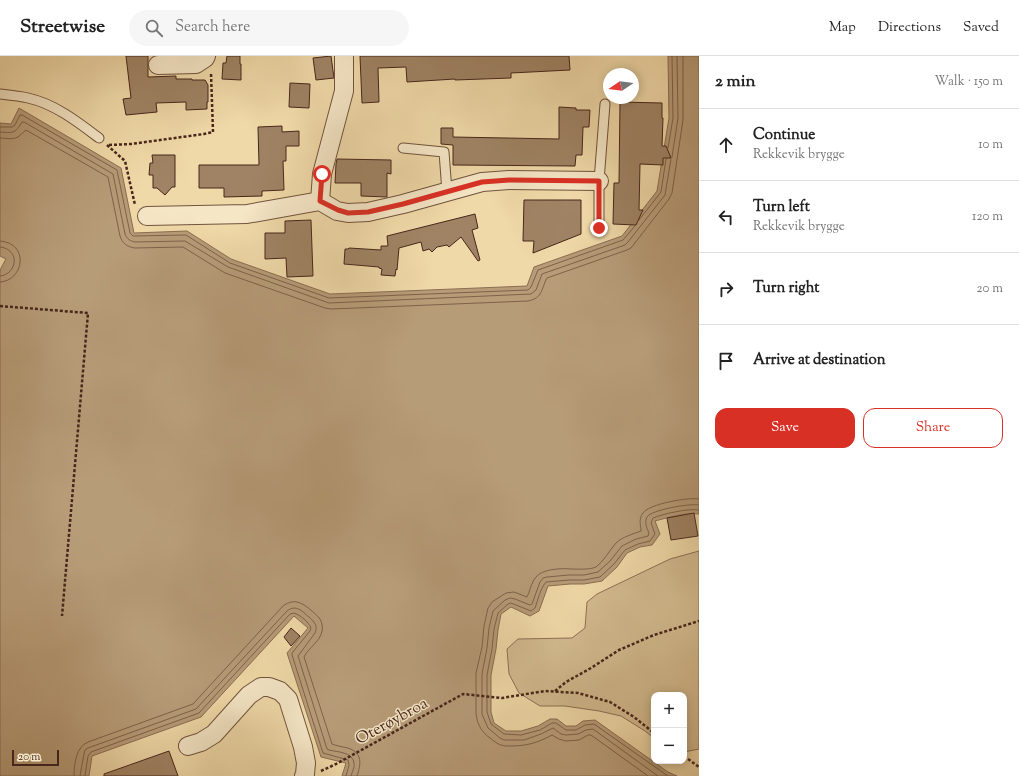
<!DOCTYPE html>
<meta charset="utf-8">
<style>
:root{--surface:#fff;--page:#f6f6f6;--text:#222;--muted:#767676;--line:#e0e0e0;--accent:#d93025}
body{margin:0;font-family:"Sorts Mill Goudy",serif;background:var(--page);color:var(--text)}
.controls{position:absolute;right:12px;bottom:12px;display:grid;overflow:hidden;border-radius:8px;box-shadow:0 2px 10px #0003}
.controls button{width:36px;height:36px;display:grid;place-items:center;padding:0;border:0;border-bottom:1px solid var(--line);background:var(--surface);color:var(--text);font:20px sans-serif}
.compass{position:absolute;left:603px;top:12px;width:36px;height:36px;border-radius:50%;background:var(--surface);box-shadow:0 2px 10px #0003;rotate:257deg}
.scale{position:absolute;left:12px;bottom:10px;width:47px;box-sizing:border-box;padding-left:4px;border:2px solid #47261b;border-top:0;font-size:11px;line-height:14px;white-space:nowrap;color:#47261b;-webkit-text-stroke:3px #f5e6c6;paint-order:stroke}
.stop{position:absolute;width:12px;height:12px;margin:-9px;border:3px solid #d93025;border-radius:50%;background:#fff}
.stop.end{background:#d93025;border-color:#fff;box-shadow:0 1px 4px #0008}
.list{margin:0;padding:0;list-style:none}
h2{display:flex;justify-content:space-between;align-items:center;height:52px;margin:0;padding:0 16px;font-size:17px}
h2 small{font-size:13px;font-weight:400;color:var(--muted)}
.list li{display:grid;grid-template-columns:26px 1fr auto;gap:12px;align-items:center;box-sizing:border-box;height:72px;padding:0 16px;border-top:1px solid var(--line)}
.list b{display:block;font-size:15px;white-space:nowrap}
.list p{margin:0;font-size:13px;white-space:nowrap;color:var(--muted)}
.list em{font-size:13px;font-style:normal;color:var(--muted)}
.actions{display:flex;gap:8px;padding:12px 16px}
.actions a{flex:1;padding:9px 0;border:1px solid var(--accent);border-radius:12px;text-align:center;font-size:14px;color:var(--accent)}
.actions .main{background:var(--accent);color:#fff}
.icon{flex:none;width:22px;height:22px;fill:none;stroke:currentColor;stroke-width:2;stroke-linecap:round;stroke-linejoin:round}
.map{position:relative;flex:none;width:699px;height:720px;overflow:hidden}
header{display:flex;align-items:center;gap:24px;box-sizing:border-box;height:56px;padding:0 20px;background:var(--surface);border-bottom:1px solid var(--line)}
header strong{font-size:19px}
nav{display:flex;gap:22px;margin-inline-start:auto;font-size:14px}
.search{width:280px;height:36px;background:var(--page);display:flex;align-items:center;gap:10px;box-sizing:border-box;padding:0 14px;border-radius:22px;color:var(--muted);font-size:15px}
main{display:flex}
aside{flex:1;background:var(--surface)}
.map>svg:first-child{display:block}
.green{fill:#d3bb90;stroke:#8d7056}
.water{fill:#b79c78;stroke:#8a6d53}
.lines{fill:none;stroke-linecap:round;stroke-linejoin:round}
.shore{stroke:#7f614a;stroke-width:1}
.building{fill:#9f8364;stroke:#47261b}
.lane-casing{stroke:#71533e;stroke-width:11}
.street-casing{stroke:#71533e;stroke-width:20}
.path{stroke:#47261b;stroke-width:2.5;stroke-dasharray:3 2;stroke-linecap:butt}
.lane{stroke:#f5e6c6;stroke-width:9}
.street{stroke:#f5e6c6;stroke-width:18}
.route{stroke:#d93025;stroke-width:5}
.labels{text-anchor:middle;stroke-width:3;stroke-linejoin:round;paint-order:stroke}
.street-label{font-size:16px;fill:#47261b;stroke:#f5e6c6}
</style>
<header>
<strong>Streetwise</strong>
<div class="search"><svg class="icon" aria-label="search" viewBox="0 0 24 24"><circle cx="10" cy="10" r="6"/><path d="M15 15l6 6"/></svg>Search here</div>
<nav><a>Map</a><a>Directions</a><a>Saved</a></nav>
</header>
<main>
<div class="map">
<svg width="699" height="720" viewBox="0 0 699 720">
<rect width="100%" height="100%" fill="#f0d9a8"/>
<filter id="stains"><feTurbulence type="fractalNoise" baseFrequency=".005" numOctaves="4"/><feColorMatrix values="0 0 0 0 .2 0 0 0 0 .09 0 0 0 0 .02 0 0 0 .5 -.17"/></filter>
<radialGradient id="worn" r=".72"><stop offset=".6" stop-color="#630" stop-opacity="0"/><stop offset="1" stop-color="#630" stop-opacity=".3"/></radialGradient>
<!-- green -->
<polygon class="green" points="699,495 699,693 684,696 684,639 654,639 654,682 645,675 621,660 599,655 565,650 540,650 519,637 509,618 507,593 518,583 572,582 585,572 587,546 597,538 670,503"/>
<!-- water -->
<path class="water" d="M668 0H699V458C687 456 666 462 655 465L660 478 652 489 640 491 627 497 617 511 602 525 584 528H570L548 530 539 555 530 560 511 551 501 558 498 574 496 593 491 619V656L494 667 506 675H521L538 670 550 663H557L566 670H576L583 665 595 664 668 716 677 720H342L346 707 321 701 287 597 308 572 294 560 201 661 92 700 89 720H0V216L1 212 6 203 0 200V67L11 68 19 52 121 112 134 177 187 175 231 203 330 238 527 230 534 211 622 180 657 135 669 62Z"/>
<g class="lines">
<!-- shore -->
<g class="shore">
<polyline points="0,71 12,71 15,69 20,59 22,59 117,114 130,177 133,180 186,179 230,207 329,242 528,234 531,231 538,214 623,184 635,170"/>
<path d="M0 76C12 77 15 78 22 66H24L113 118 125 178C127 183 130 185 135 186L185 185 228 211 329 247 531 238 536 234 542 218 625 189 628 186 665 139 671 103"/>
<path d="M0 82C6 82 12 84 18 81 21 79 23 76 26 74L108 121 120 180C122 187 127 191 135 192L183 191 225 217 325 252 331 253 528 245C543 242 541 233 547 222L627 194 631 192 669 143 672 137 683 64V0"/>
<polyline points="668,92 673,62 672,0"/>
<polyline points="672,101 678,62 677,0"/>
<polyline points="639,164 661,136 666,103"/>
<path d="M0 185C30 187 24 225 0 226"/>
<path d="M0 191C21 193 17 219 0 220"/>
<path d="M74 720C74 708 76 691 88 686L193 648 283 550C287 547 292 545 297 546 304 547 316 558 320 563 322 567 323 571 322 575 320 586 308 592 304 601L332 688C337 690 343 691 348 692 363 697 361 708 357 720"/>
<path d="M80 720 84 698 85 694 88 692 196 653 287 555C296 548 302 555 309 561 311 563 314 565 315 568 317 571 316 574 315 577L298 600 327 693 329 694C337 696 353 696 354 707 355 711 352 716 351 720"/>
<path d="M85 720 88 700 91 696 199 657 290 558 294 557C300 559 309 566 311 572L310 575 292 597V599L323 697 348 704 349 709 346 720"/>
<path d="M648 720 591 679H588L579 684 566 685 559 683 552 679C537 687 527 690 510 690 507 690 504 690 501 689 497 688 493 684 490 682 481 676 476 666 476 655V617L482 591 484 570 488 552 492 546 506 537 514 536 527 541C530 535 531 527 536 521 542 513 561 512 571 513 579 513 589 514 596 511 604 505 609 495 616 487 622 481 633 478 641 475 641 469 638 464 643 457 649 448 688 441 699 443"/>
<path d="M658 720 593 673 586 674 578 678 566 679 561 678 553 672 541 678 524 684H504L500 682 488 672 482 658V618L487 592 489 572 493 555 505 544 510 542 515 543 530 549 532 548 540 526 543 522 547 521 569 519H584L598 516 610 505 622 490 636 483 648 480 649 477C647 472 644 467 647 461 651 454 690 447 699 449"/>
<path d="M668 720 594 668 585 669 576 674H566L556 667H552L540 674 521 679 504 678 491 668 487 656V619L492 593 494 573 498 557 508 548 511 547 531 555 535 552C538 544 540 533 546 526L569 524H584L600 521 614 508 625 494 638 488 650 485 655 478 651 467 653 462C663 458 688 452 699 454"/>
</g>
</g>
<!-- building -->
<g class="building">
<polygon points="126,0 148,0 148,21 176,20 176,23 192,23 192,24 205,24 208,29 208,46 207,46 207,53 186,54 186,46 156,47 157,56 126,59 123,43 131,42"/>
<polygon points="227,0 240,0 240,8 241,8 241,24 222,23 223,7 226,7"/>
<polygon points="331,0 334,22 316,24 313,2"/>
<polygon points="360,0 569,0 570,14 511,17 511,22 455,24 455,23 407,26 406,11 378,12 379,46 362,47"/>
<polygon points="290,27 310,28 309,52 289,51"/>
<polygon points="620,46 662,47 662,62 663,62 662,90 666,90 671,102 663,102 663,109 640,108 639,154 643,154 636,169 613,168 614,127 619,127"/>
<polygon points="559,51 576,52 576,54 590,54 589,71 583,71 582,99 576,99 575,110 453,109 453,89 441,88 441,72 453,72 453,81 559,83"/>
<polygon points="282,70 282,76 299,75 299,90 286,90 286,105 283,105 284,134 262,135 262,140 224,141 224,132 199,132 199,109 259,109 258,71"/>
<polygon points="152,99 175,99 175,131 172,131 165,139 157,132 153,132 153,119 149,119 150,107 153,107"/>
<polygon points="337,103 391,104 391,118 387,117 387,141 361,140 361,127 335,127 336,108"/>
<polygon points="524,144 581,144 581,178 533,197 534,185 523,185"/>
<polygon points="475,158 478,172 472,174 480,204 478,205 461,181 449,191 447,189 437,191 432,196 429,193 423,195 421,186 399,192 397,214 396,213 395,220 381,219 382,213 379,212 379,211 344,208 345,193 348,193 349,192 381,194 381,190 388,190 387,180"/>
<polygon points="311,164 313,220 287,221 286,202 265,203 265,177 285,177 285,165"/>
<polygon points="694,457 698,480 671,484 667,462"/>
<polygon points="291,572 300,580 291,590 284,581"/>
<polygon points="169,695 178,720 104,720 104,718"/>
</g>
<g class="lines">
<!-- lane casing -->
<g class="lane-casing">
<g id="lane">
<path d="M0 38C9 39 19 40 28 42 55 48 78 66 99 82"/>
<polyline points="403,92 444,96 447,136"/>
<polyline points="599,172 599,125 605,48"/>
</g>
</g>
<!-- street casing -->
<g class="street-casing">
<g id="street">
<polyline points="158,9 196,8 205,2 206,0"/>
<polyline points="320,145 322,118 344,35 344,0"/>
<polyline points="147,160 247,158 320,145 337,155 348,157 368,156 403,148 482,126 509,124 599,125"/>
<polyline points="188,690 201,686 214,678 249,639 261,631 269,631 280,635 288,643 303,691 306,707 305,718 304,720"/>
</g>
</g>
<!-- path -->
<g class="path">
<polyline points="107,89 125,105 135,149"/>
<polyline points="109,89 131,88 204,78 213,76 211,17"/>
<polyline points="0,250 88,257 62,560"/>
<polyline points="555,635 566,626 591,612 619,594 654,579 699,565"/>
<polyline points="684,700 699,711"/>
<polyline points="321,715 336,708 463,638 502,642 545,635 578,637 610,646 634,661 654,677"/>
</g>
<!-- lane -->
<use href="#lane" class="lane"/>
<!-- street -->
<use href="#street" class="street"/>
</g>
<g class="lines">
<!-- route -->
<polyline class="route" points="322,118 320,145 338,154 348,157 368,156 403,148 482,126 509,124 599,125 599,172"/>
</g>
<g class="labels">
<!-- street labels -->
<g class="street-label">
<text transform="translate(391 664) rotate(-29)" y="6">Oterøybroa</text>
</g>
</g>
<rect width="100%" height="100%" filter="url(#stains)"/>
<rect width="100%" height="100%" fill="url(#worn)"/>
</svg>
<div class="controls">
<button>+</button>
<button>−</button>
</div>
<svg class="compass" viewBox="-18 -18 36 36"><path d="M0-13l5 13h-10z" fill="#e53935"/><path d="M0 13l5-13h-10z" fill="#767676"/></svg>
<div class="scale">20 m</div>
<div class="stop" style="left:322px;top:118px"></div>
<div class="stop end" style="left:599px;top:172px"></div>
</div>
<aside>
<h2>2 min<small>Walk · 150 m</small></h2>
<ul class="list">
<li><svg class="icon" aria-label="ahead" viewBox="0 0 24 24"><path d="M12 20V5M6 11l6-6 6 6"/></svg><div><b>Continue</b><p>Rekkevik brygge</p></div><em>10 m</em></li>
<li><svg class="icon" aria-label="left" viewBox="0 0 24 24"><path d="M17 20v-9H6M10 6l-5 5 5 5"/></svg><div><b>Turn left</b><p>Rekkevik brygge</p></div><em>120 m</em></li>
<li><svg class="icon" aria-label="right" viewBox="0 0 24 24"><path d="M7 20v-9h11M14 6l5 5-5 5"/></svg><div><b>Turn right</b></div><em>20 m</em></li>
<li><svg class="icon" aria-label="arrive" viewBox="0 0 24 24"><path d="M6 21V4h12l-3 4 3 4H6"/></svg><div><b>Arrive at destination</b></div></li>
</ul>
<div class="actions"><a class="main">Save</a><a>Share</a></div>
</aside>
</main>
